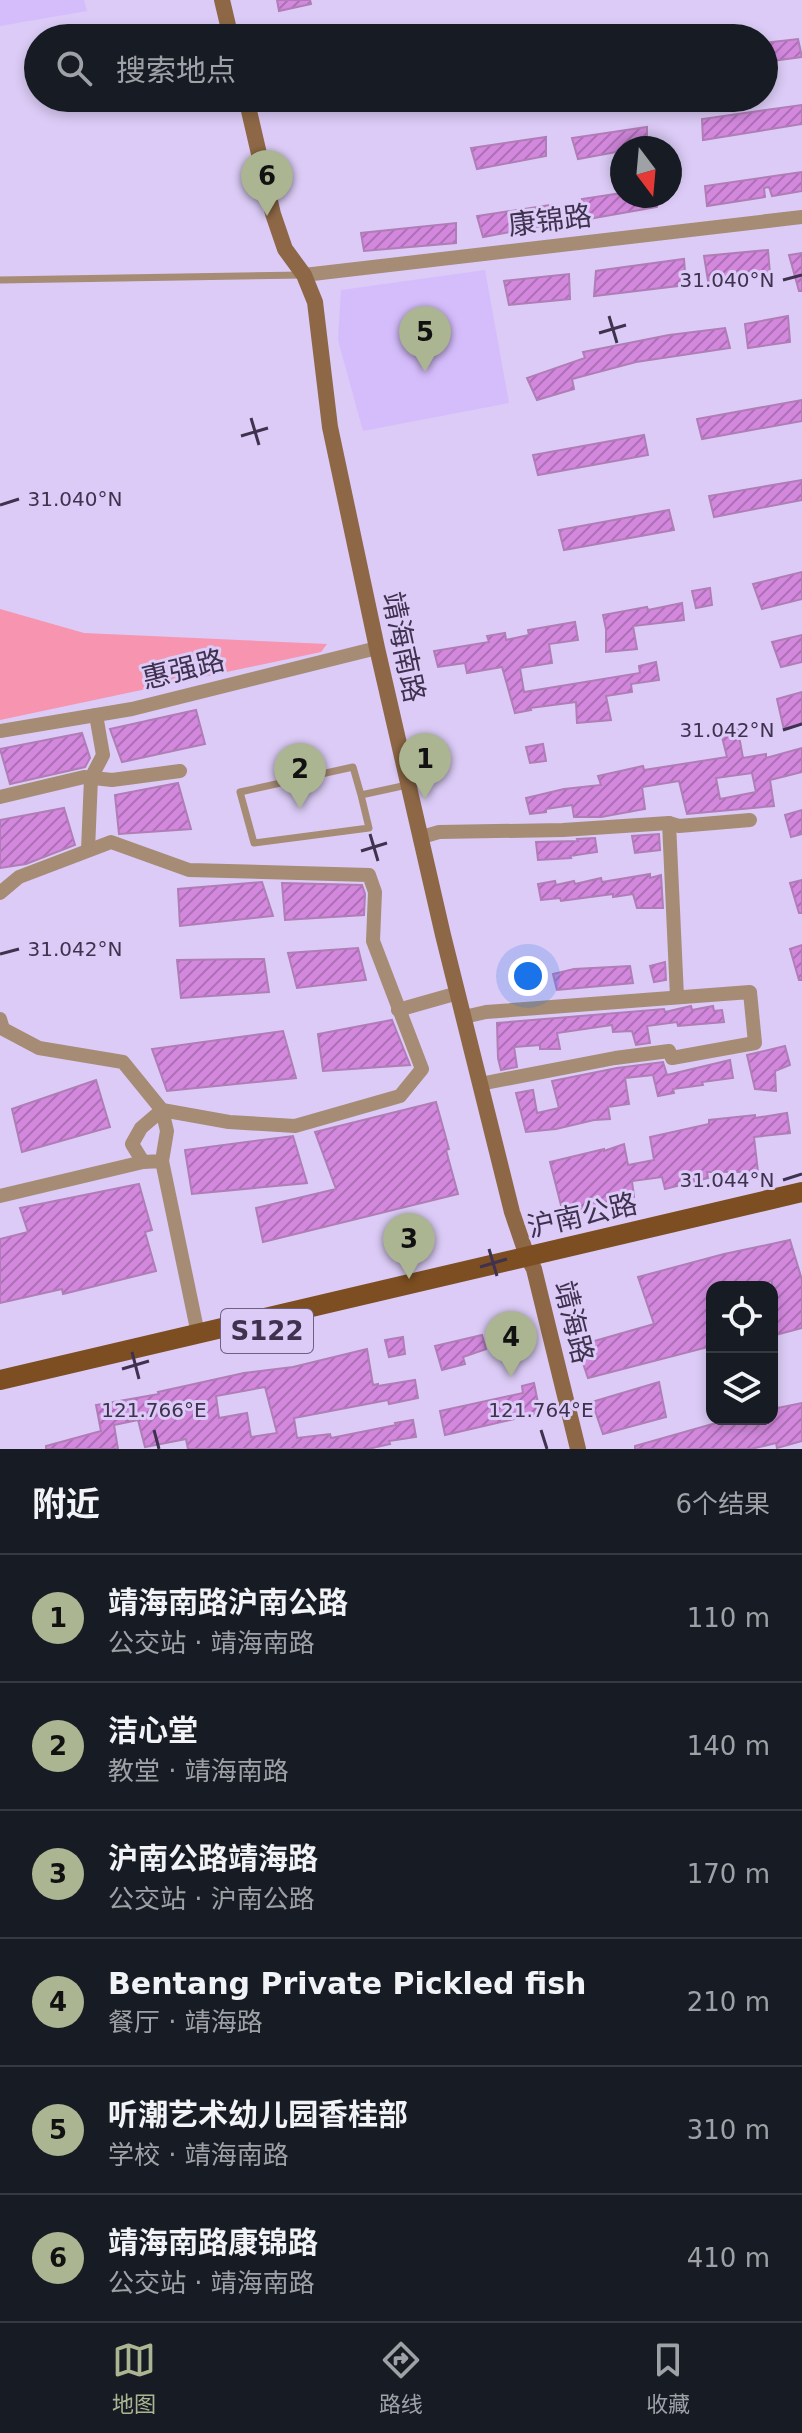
<!DOCTYPE html>
<html lang="zh">
<meta charset="utf-8">
<style>
:root{--surface:#171b24;--page:#20242c;--text:#f1f3f6;--muted:#9ea1a6;--line:#363941;--accent:#abb592}
body{margin:0;font-family:"DejaVu Sans","Noto Sans SC",sans-serif;background:var(--page);color:var(--text)}
.controls{position:absolute;right:24px;bottom:24px;display:grid;overflow:hidden;border-radius:16px;box-shadow:0 4px 12px #0003}
.controls button{width:72px;height:72px;display:grid;place-items:center;padding:0;border:0;border-bottom:2px solid var(--line);background:var(--surface);color:var(--text);font:40px sans-serif}
.compass{position:absolute;left:610px;top:136px;width:72px;height:72px;border-radius:50%;background:var(--surface);box-shadow:0 4px 12px #0003;rotate:164deg}
.you{position:absolute;left:528px;top:976px;width:28px;height:28px;margin:-20px;border:6px solid #fff;border-radius:50%;background:#1a73e8;box-shadow:0 0 0 12px #1a73e833}
.badge{display:grid;place-items:center;width:52px;height:52px;border-radius:50%;background:var(--accent);color:#111;font-size:26px;font-weight:700}
.pin{position:absolute;translate:-50% -66px;filter:drop-shadow(0 2px 4px #0008)}
.pin::after{content:'';position:absolute;top:42px;width:28px;height:24px;background:inherit;clip-path:polygon(0 0,100% 0,50% 100%)}
.list{margin:0;padding:0;list-style:none}
h2{display:flex;justify-content:space-between;align-items:center;height:104px;margin:0;padding:0 32px;font-size:34px}
h2 small{font-size:26px;font-weight:400;color:var(--muted)}
.list li{display:grid;grid-template-columns:52px 1fr auto;gap:24px;align-items:center;box-sizing:border-box;height:128px;padding:0 32px;border-top:2px solid var(--line)}
.list b{display:block;font-size:30px;white-space:nowrap}
.list p{margin:0;font-size:26px;white-space:nowrap;color:var(--muted)}
.list em{font-size:26px;font-style:normal;color:var(--muted)}
.icon{flex:none;width:44px;height:44px;fill:none;stroke:currentColor;stroke-width:2;stroke-linecap:round;stroke-linejoin:round}
.map{position:relative;flex:none;width:802px;height:1449px;overflow:hidden}
.search{position:absolute;background:var(--surface);box-shadow:0 4px 12px #0003;left:24px;right:24px;top:24px;height:88px;display:flex;align-items:center;gap:20px;box-sizing:border-box;padding:0 28px;border-radius:44px;color:var(--muted);font-size:30px}
.sheet{height:872px;background:var(--surface)}
nav{display:flex;justify-content:space-around;align-items:center;box-sizing:border-box;height:112px;border-top:2px solid var(--line);background:var(--surface);font-size:22px;color:var(--muted)}
nav a{display:grid;justify-items:center;gap:4px}
nav .on{color:var(--accent)}
.map>svg:first-child{display:block}
.built{fill:#d5bdfc}
.garden{fill:#f794b0}
.building{fill:url(#building-hatch);stroke:#b07db7;stroke-width:2;fill-rule:evenodd}
.lines{fill:none;stroke-linecap:round;stroke-linejoin:round}
.lane{stroke:#a68b75;stroke-width:7}
.street{stroke:#a68b75;stroke-width:14}
.secondary{stroke:#8e6846;stroke-width:16}
.primary{stroke:#7c4e21;stroke-width:20}
.ticks{fill:none;stroke:#3e324f;stroke-width:3}
.labels{text-anchor:middle;stroke-width:6;stroke-linejoin:round;paint-order:stroke}
.shield{fill:#dbcbf6;stroke:#6d6081;stroke-width:2}
.shield-label{font-size:26px;font-weight:bold;fill:#3e324f}
.street-label{font-size:28px;fill:#3e324f;stroke:#dbcbf6}
.ticks-label{font-size:20px;text-anchor:middle;fill:#3e324f;stroke:#dbcbf6;stroke-width:6;stroke-linejoin:round;paint-order:stroke}
</style>
<div class="map">
<svg width="802" height="1449" viewBox="0 0 802 1449">
<defs>
<pattern id="building-hatch" width="6" height="6" patternUnits="userSpaceOnUse" patternTransform="scale(2)"><rect width="6" height="6" fill="#d388de"/><path d="M-1 1l2-2M0 6l6-6M5 7l2-2" fill="none" stroke="#ad70b6"/></pattern>
</defs>
<rect width="100%" height="100%" fill="#dbcbf6"/>
<!-- built -->
<g class="built">
<polygon points="0,0 84,0 87,11 0,26"/>
<polygon points="485,270 509,403 363,431 338,340 341,290"/>
</g>
<!-- garden -->
<polygon class="garden" points="0,609 84,633 327,644 321,652 0,720"/>
<!-- building -->
<g class="building">
<polygon points="277,0 310,0 311,4 279,11"/>
<polygon points="798,39 802,57 764,62 764,43"/>
<polygon points="802,105 802,124 703,140 702,119"/>
<polygon points="647,127 647,146 622,148 622,151 578,159 572,138"/>
<polygon points="546,137 546,156 477,169 471,148"/>
<polygon points="802,172 802,191 772,196 769,187 764,188 765,197 707,206 705,186"/>
<polygon points="622,193 622,196 657,196 657,207 588,219 582,199"/>
<polygon points="551,205 552,224 483,237 477,216"/>
<polygon points="456,223 456,243 364,251 361,233"/>
<polygon points="768,250 770,274 708,281 704,256"/>
<polygon points="802,253 802,291 799,291 789,255"/>
<polygon points="684,259 686,285 594,296 596,271"/>
<polygon points="569,274 570,299 509,305 504,281"/>
<polygon points="788,316 790,342 748,348 745,324"/>
<polygon points="725,328 730,348 636,362 572,379 574,389 537,400 527,378 585,358 583,352 669,335"/>
<polygon points="802,400 802,421 702,439 697,419"/>
<polygon points="644,435 648,455 538,475 533,455"/>
<polygon points="802,480 802,500 714,517 709,496"/>
<polygon points="669,510 674,530 564,550 559,530"/>
<polygon points="802,572 802,599 762,609 753,584"/>
<polygon points="710,588 712,605 696,608 692,591"/>
<polygon points="682,603 684,620 633,626 637,649 606,652 606,629 603,615 647,607 648,610"/>
<polygon points="575,622 578,640 549,644 552,663 520,668 524,692 640,673 639,666 656,662 659,680 631,684 632,692 606,696 611,720 577,723 576,702 530,708 531,710 515,713 502,667 467,673 465,663 438,667 434,651 489,642 487,636 505,633 506,640 529,635 528,630"/>
<polygon points="802,635 802,662 781,667 772,642"/>
<polygon points="802,692 802,724 784,730 777,699"/>
<polygon points="196,710 205,744 122,762 110,729"/>
<path d="M737 725 743 758 766 754V758L802 748V772L770 780 774 806 687 814 679 781 642 787 645 809 601 817H574L572 805 546 809V812L530 814 526 798 564 789 601 785 598 776 643 766 644 770 727 757 720 729ZM752 773 756 792 720 799 716 778Z"/>
<polygon points="82,733 90,758 85,767 10,784 0,749"/>
<polygon points="543,744 546,761 530,763 526,747"/>
<polygon points="178,783 191,829 119,834 115,795"/>
<polygon points="64,808 75,845 26,864 0,868 0,820"/>
<polygon points="802,810 802,834 791,837 785,815"/>
<polygon points="659,834 660,850 635,853 632,836"/>
<polygon points="595,838 597,852 570,856 571,858 538,860 536,842 578,841 577,839"/>
<polygon points="650,874 650,878 661,875 663,908 637,908 633,894 613,897 613,894 561,901 560,898 541,900 538,884 555,881 556,885 574,881 575,884 601,878 602,882"/>
<polygon points="802,880 802,913 799,913 790,883"/>
<polygon points="262,882 273,916 180,926 178,889"/>
<polygon points="282,883 362,885 365,894 364,915 285,920"/>
<polygon points="802,945 802,980 799,980 790,949"/>
<polygon points="358,948 366,980 297,988 288,953"/>
<polygon points="264,959 269,992 181,998 177,960"/>
<polygon points="665,962 666,980 654,982 650,966"/>
<polygon points="630,966 633,983 557,990 553,974 574,969"/>
<polygon points="691,1006 692,1010 713,1006 714,1011 722,1010 724,1022 678,1026 677,1022 647,1026 650,1043 636,1045 632,1031 613,1032 612,1025 557,1033 560,1049 540,1049 540,1045 514,1047 517,1067 501,1070 498,1058 497,1023 664,1009 665,1012"/>
<polygon points="392,1020 410,1065 323,1071 318,1034"/>
<polygon points="283,1031 296,1078 167,1091 152,1049"/>
<polygon points="785,1046 790,1065 775,1071 776,1091 755,1089 747,1055"/>
<polygon points="730,1060 733,1078 702,1082 703,1085 673,1089 674,1093 658,1096 653,1075 625,1078 629,1104 608,1107 610,1119 594,1120 556,1129 526,1132 516,1093 533,1090 537,1113 559,1108 552,1081 617,1068 663,1062 667,1075"/>
<polygon points="96,1080 110,1127 22,1152 12,1109"/>
<polygon points="436,1102 449,1149 446,1150 458,1194 263,1242 256,1208 336,1189 315,1132"/>
<polygon points="787,1113 790,1133 754,1137 758,1172 707,1172 708,1178 665,1189 662,1177 632,1181 634,1197 597,1203 597,1205 563,1213 550,1162 604,1149 604,1151 624,1144 628,1165 654,1160 650,1137 709,1124 709,1120 755,1115 755,1118"/>
<polygon points="293,1136 307,1183 192,1194 185,1150"/>
<polygon points="139,1184 152,1230 145,1232 156,1271 63,1294 62,1289 0,1303 0,1239 28,1232 20,1208"/>
<polygon points="790,1240 802,1280 802,1328 772,1336 772,1281 750,1287 712,1287 712,1346 588,1378 577,1346 654,1324 638,1277 724,1254"/>
<polygon points="482,1335 486,1349 463,1357 465,1364 442,1370 435,1346"/>
<polygon points="403,1337 405,1354 389,1357 385,1340"/>
<path d="M367 1349 373 1385 378 1384V1386L415 1380 418 1398 389 1404 388 1400 294 1418 297 1438 330 1434 331 1438 396 1425 395 1423 413 1420 416 1437 389 1441 390 1444 368 1449H188L186 1439 145 1447 138 1420 114 1425 118 1449H46V1446L101 1431 96 1405 159 1394 158 1392 244 1373 293 1367ZM265 1387 277 1433 251 1437 247 1413 219 1418 216 1396Z"/>
<polygon points="659,1382 666,1417 603,1434 592,1402"/>
<polygon points="534,1383 540,1413 445,1435 440,1411 523,1393 522,1386"/>
<polygon points="802,1403 802,1441 777,1448 776,1443 751,1449 635,1449 635,1446 730,1419 772,1419 772,1409"/>
</g>
<g class="lines">
<!-- lane -->
<g class="lane">
<polyline points="0,280 302,275"/>
<polyline points="361,795 369,828 254,843 240,792 353,767 361,795 407,785"/>
</g>
<!-- street -->
<g class="street">
<polyline points="304,275 802,217"/>
<polyline points="0,731 132,709 377,648"/>
<polyline points="0,797 84,777 112,780 180,771"/>
<polyline points="669,823 677,997"/>
<polyline points="422,837 439,832 563,830 669,823 679,826 750,820"/>
<polyline points="88,850 91,778 103,755 96,715"/>
<polyline points="0,893 19,877 111,842 189,870 369,875 375,892 373,941 422,1069 400,1096 295,1126 229,1122 162,1110 123,1062 39,1048 3,1029 0,1019"/>
<polyline points="398,1010 458,993"/>
<polyline points="464,1017 486,1012 750,992 755,1043 672,1058 669,1051 615,1058 480,1084"/>
<polyline points="162,1161 143,1162 132,1144 141,1128 162,1110 167,1131 162,1161 198,1334"/>
<polyline points="0,1196 143,1162"/>
</g>
<!-- secondary -->
<g class="secondary">
<polyline points="222,0 231,38"/>
<polyline points="246,98 273,214 285,249 304,275 315,302 330,427 377,648 443,935 512,1212 527,1256 534,1269 578,1449"/>
</g>
<!-- primary -->
<polyline class="primary" points="0,1380 802,1192"/>
</g>
<!-- ticks -->
<path class="ticks" d="M783 280 802 275M609 316 617 343M599 333 626 325M251 418 259 445M241 436 268 428M0 505 19 499M783 730 802 724M370 834 378 861M361 851 387 843M0 954 19 949M783 1180 802 1174M489 1249 497 1276M480 1267 507 1259M132 1352 139 1379M122 1369 149 1361M154 1430 159 1449M541 1430 547 1449"/>
<g class="labels">
<!-- shield labels -->
<rect class="shield" x="221" y="1309" width="92" height="44" rx="6"/>
<g class="shield-label">
<text x="267" y="1340">S122</text>
</g>
<!-- street labels -->
<g class="street-label">
<text transform="translate(550 220) rotate(-7)" y="10">康锦路</text>
<text transform="translate(404 647) rotate(78)" y="10">靖海南路</text>
<text transform="translate(183 669) rotate(-14)" y="10">惠强路</text>
<text transform="translate(582 1215) rotate(-13)" y="10">沪南公路</text>
<text transform="translate(574 1322) rotate(76)" y="10">靖海路</text>
</g>
</g>
<g class="ticks-label">
<text x="727" y="287">31.040°N</text>
<text x="75" y="506">31.040°N</text>
<text x="727" y="737">31.042°N</text>
<text x="75" y="956">31.042°N</text>
<text x="727" y="1187">31.044°N</text>
<text x="154" y="1417">121.766°E</text>
<text x="541" y="1417">121.764°E</text>
</g>
</svg>
<div class="controls">
<button><svg class="icon" aria-label="locate" viewBox="0 0 24 24"><circle cx="12" cy="12" r="6"/><path d="M12 2v4M12 18v4M2 12h4M18 12h4"/></svg></button>
<button><svg class="icon" aria-label="layers" viewBox="0 0 24 24"><path d="M12 4l9 5-9 5-9-5zM3 14l9 5 9-5"/></svg></button>
</div>
<svg class="compass" viewBox="-18 -18 36 36"><path d="M0-13l5 13h-10z" fill="#e53935"/><path d="M0 13l5-13h-10z" fill="#9ea1a6"/></svg>
<div class="you"></div>
<div class="pin badge" style="left:425px;top:799px">1</div>
<div class="pin badge" style="left:300px;top:809px">2</div>
<div class="pin badge" style="left:409px;top:1279px">3</div>
<div class="pin badge" style="left:511px;top:1377px">4</div>
<div class="pin badge" style="left:425px;top:372px">5</div>
<div class="pin badge" style="left:267px;top:216px">6</div>
<div class="search"><svg class="icon" aria-label="search" viewBox="0 0 24 24"><circle cx="10" cy="10" r="6"/><path d="M15 15l6 6"/></svg>搜索地点</div>
</div>
<section class="sheet">
<h2>附近<small>6个结果</small></h2>
<ul class="list">
<li><span class="badge">1</span><div><b>靖海南路沪南公路</b><p>公交站 · 靖海南路</p></div><em>110 m</em></li>
<li><span class="badge">2</span><div><b>洁心堂</b><p>教堂 · 靖海南路</p></div><em>140 m</em></li>
<li><span class="badge">3</span><div><b>沪南公路靖海路</b><p>公交站 · 沪南公路</p></div><em>170 m</em></li>
<li><span class="badge">4</span><div><b>Bentang Private Pickled fish</b><p>餐厅 · 靖海路</p></div><em>210 m</em></li>
<li><span class="badge">5</span><div><b>听潮艺术幼儿园香桂部</b><p>学校 · 靖海南路</p></div><em>310 m</em></li>
<li><span class="badge">6</span><div><b>靖海南路康锦路</b><p>公交站 · 靖海南路</p></div><em>410 m</em></li>
</ul>
</section>
<nav>
<a class="on"><svg class="icon" aria-label="map" viewBox="0 0 24 24"><path d="M3 6l6-2 6 2 6-2v14l-6 2-6-2-6 2zM9 4v14M15 6v14"/></svg>地图</a>
<a><svg class="icon" aria-label="directions" viewBox="0 0 24 24"><path d="M12 3l9 9-9 9-9-9zM9 14v-3h6M13 9l2 2-2 2"/></svg>路线</a>
<a><svg class="icon" aria-label="saved" viewBox="0 0 24 24"><path d="M7 4h10v16l-5-4-5 4z"/></svg>收藏</a>
</nav>
